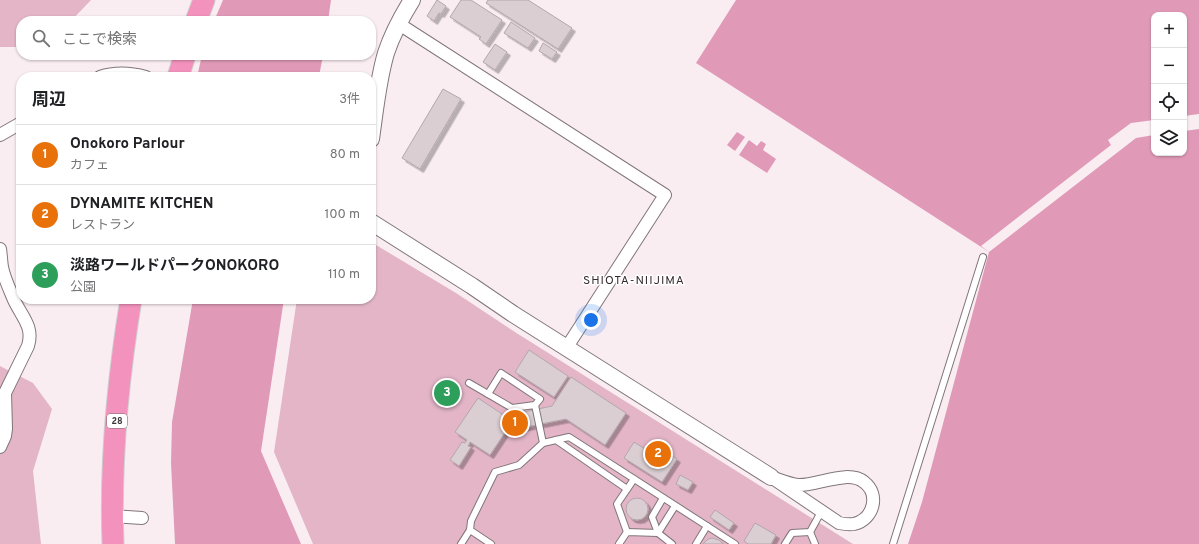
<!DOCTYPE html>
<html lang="ja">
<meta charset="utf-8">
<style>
:root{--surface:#fff;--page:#f6f6f6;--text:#202124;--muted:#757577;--line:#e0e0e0;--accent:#0f766e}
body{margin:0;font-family:Overpass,"Noto Sans JP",sans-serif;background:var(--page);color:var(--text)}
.controls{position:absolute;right:12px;top:12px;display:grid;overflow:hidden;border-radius:8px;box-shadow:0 1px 3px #0004}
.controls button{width:36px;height:36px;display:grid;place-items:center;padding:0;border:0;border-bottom:1px solid var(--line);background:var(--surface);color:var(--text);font:20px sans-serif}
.you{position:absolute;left:591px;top:320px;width:14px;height:14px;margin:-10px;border:3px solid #fff;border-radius:50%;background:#1a73e8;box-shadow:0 0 0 6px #1a73e833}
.badge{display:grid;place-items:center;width:26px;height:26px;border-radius:50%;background:var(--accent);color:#fff;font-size:13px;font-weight:700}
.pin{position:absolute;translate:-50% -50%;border:2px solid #fff;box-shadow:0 1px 4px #0006}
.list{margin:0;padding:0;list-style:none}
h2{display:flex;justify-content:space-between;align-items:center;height:52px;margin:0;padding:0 16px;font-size:17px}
h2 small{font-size:13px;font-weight:400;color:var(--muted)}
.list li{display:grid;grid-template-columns:26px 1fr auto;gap:12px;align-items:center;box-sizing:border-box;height:60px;padding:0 16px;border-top:1px solid var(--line)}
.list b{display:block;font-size:15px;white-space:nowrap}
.list p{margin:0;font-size:13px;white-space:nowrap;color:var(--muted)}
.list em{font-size:13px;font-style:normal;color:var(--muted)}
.icon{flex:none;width:22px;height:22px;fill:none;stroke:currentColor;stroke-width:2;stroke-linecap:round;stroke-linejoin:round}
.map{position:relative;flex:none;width:1199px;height:544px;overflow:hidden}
.search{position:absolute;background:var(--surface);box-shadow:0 1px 3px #0004;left:16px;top:16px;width:360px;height:44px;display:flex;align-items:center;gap:10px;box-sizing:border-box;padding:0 14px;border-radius:16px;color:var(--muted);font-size:15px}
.panel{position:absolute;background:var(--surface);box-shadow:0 1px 3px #0004;left:16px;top:72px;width:360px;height:232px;border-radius:16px}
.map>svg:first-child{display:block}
.green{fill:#e3b5c7}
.water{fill:#e09ab7;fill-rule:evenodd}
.pier{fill:#faedf2}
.building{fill:#daced2;stroke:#b2a7ab;filter:url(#shadow)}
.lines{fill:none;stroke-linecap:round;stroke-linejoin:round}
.lane-casing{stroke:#81767a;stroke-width:8}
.street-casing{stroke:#81767a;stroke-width:14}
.secondary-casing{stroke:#81767a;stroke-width:18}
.highway-casing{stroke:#cfcecf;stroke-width:23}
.lane{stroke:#fff;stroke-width:6}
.street{stroke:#fff;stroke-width:12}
.secondary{stroke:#fff;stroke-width:16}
.highway{stroke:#f392bc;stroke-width:21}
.labels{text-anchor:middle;stroke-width:3;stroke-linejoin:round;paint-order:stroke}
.shield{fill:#fff;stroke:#747072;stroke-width:1}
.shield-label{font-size:9px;font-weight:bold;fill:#383335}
.quarter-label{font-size:12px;letter-spacing:1px;fill:#342b2e;stroke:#fff}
</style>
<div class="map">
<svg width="1199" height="544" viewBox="0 0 1199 544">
<defs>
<filter id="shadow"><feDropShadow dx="3.5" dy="3.5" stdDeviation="0" flood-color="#0004"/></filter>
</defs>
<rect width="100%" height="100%" fill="#faedf2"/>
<!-- green -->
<g class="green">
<polygon points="0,0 91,0 71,21 21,21 21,47 0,47"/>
<polygon points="371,242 456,293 518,334 853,544 313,544 274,452 297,299 371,299"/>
<polygon points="0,366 33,383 52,409 33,471 41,544 0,544"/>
</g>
<!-- water -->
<g class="water">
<polygon points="223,0 331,0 328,21 214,21"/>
<path d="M736 0H1199V544H908L922 502 989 252 696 63ZM1154 15H1184V153H1154Z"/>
<polygon points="202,55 323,55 319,77 197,77"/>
<polygon points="737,132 745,137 735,151 727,145"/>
<polygon points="749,140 757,146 761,141 766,144 763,150 776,159 767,173 739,155"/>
<polygon points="193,299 284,299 261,451 301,544 175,544 171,463 172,422"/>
</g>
<!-- pier -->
<g class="pier">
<polygon points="1199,114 1199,129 1184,131 1184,116"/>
<polygon points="1154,120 1154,135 1136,138 989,252 981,246 1111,145 1108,140 1131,123"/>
</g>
<!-- building -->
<g class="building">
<polygon points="437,0 446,6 441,14 439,13 434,21 427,16"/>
<polygon points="461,0 471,0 502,20 486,44 479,39 481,37 450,17"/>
<polygon points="488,0 528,0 572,28 558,49 486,3"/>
<polygon points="511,22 535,38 528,48 504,33"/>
<polygon points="543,43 557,52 552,59 539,51"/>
<polygon points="495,44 507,52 495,70 483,62"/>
<polygon points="443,89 461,99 420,169 402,158"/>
<polygon points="529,350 568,376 554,397 515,372"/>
<polygon points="571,377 626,413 605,445 566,419 506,431 490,455 470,442 468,446 471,447 459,466 450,460 462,442 465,443 467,440 455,432 478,398 505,416 552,406"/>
<polygon points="634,442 650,452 655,445 677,459 662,482 624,458"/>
<polygon points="680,475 693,482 688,490 676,484"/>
<circle cx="637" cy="509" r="11"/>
<polygon points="715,510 734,523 729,530 710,517"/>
<polygon points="755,523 776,535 771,544 748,544 744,541"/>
<polygon points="712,538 719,540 723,544 703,544 708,539"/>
</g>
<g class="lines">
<!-- lane casing -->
<g class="lane-casing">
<g id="lane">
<polyline points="488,394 501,373 540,399 535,405"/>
<polyline points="556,440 627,489"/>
<polyline points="543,443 569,437 735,544"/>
<polyline points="470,530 491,544"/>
<polyline points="627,532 617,504 634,479"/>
<polyline points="810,532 815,544"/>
<polyline points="658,533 652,517 663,498"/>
<polyline points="658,533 675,506"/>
<polyline points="461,544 470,530 471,521 495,472 519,465 543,443 535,405 512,408 469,383"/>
<polyline points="619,544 627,532 658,533 672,544"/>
<polyline points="696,544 707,526"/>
<polyline points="785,544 792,533 810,532 821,512"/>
<polyline points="893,544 983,257"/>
</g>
</g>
<!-- street casing -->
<g class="street-casing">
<g id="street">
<polyline points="399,24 665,195 567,347"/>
<path d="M100 77C115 72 131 73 146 77"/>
<polyline points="0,135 21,123"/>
<path d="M0 249C1 255 1 261 2 267 4 278 10 290 14 300 22 317 34 327 28 346L5 393 6 429 5 436 0 447"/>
<path d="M771 477C780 480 789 484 798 485 817 486 848 469 864 482 880 494 874 519 854 524 849 525 844 524 839 523Z"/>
<polyline points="112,516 142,518"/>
</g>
</g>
<!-- secondary casing -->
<g class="secondary-casing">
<g id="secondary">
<path d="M371 139C375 111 378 80 386 53 392 35 402 16 412 0"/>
<polyline points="371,222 472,286 513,314 771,477"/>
</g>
</g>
<!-- highway casing -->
<g class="highway-casing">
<g id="highway">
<polyline points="196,21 204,0"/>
<polyline points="178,77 185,55"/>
<path d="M113 544C110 464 118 378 131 299"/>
</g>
</g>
<!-- lane -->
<use href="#lane" class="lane"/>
<!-- street -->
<use href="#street" class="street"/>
<!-- secondary -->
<use href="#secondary" class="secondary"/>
<!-- highway -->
<use href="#highway" class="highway"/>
</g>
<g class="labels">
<!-- shield labels -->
<rect class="shield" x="107" y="414" width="20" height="14" rx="3"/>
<g class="shield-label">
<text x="117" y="424">28</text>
</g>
<!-- quarter labels -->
<g class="quarter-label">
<text x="634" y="284">SHIOTA-NIIJIMA</text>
</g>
</g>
</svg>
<div class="controls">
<button>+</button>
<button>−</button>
<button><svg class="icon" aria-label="locate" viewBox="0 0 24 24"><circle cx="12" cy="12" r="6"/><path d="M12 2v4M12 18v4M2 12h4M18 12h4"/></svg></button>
<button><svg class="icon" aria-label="layers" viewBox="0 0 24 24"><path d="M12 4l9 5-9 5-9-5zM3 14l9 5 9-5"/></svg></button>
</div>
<div class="you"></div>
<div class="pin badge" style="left:515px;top:423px;background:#e8710a">1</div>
<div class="pin badge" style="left:658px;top:454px;background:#e8710a">2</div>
<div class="pin badge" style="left:447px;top:393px;background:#2e9e5b">3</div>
<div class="search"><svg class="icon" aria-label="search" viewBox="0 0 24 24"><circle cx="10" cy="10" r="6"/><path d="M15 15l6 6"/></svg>ここで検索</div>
<section class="panel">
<h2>周辺<small>3件</small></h2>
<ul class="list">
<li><span class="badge" style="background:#e8710a">1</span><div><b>Onokoro Parlour</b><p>カフェ</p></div><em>80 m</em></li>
<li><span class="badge" style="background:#e8710a">2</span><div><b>DYNAMITE KITCHEN</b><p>レストラン</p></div><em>100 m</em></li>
<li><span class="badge" style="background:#2e9e5b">3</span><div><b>淡路ワールドパークONOKORO</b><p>公園</p></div><em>110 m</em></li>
</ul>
</section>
</div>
